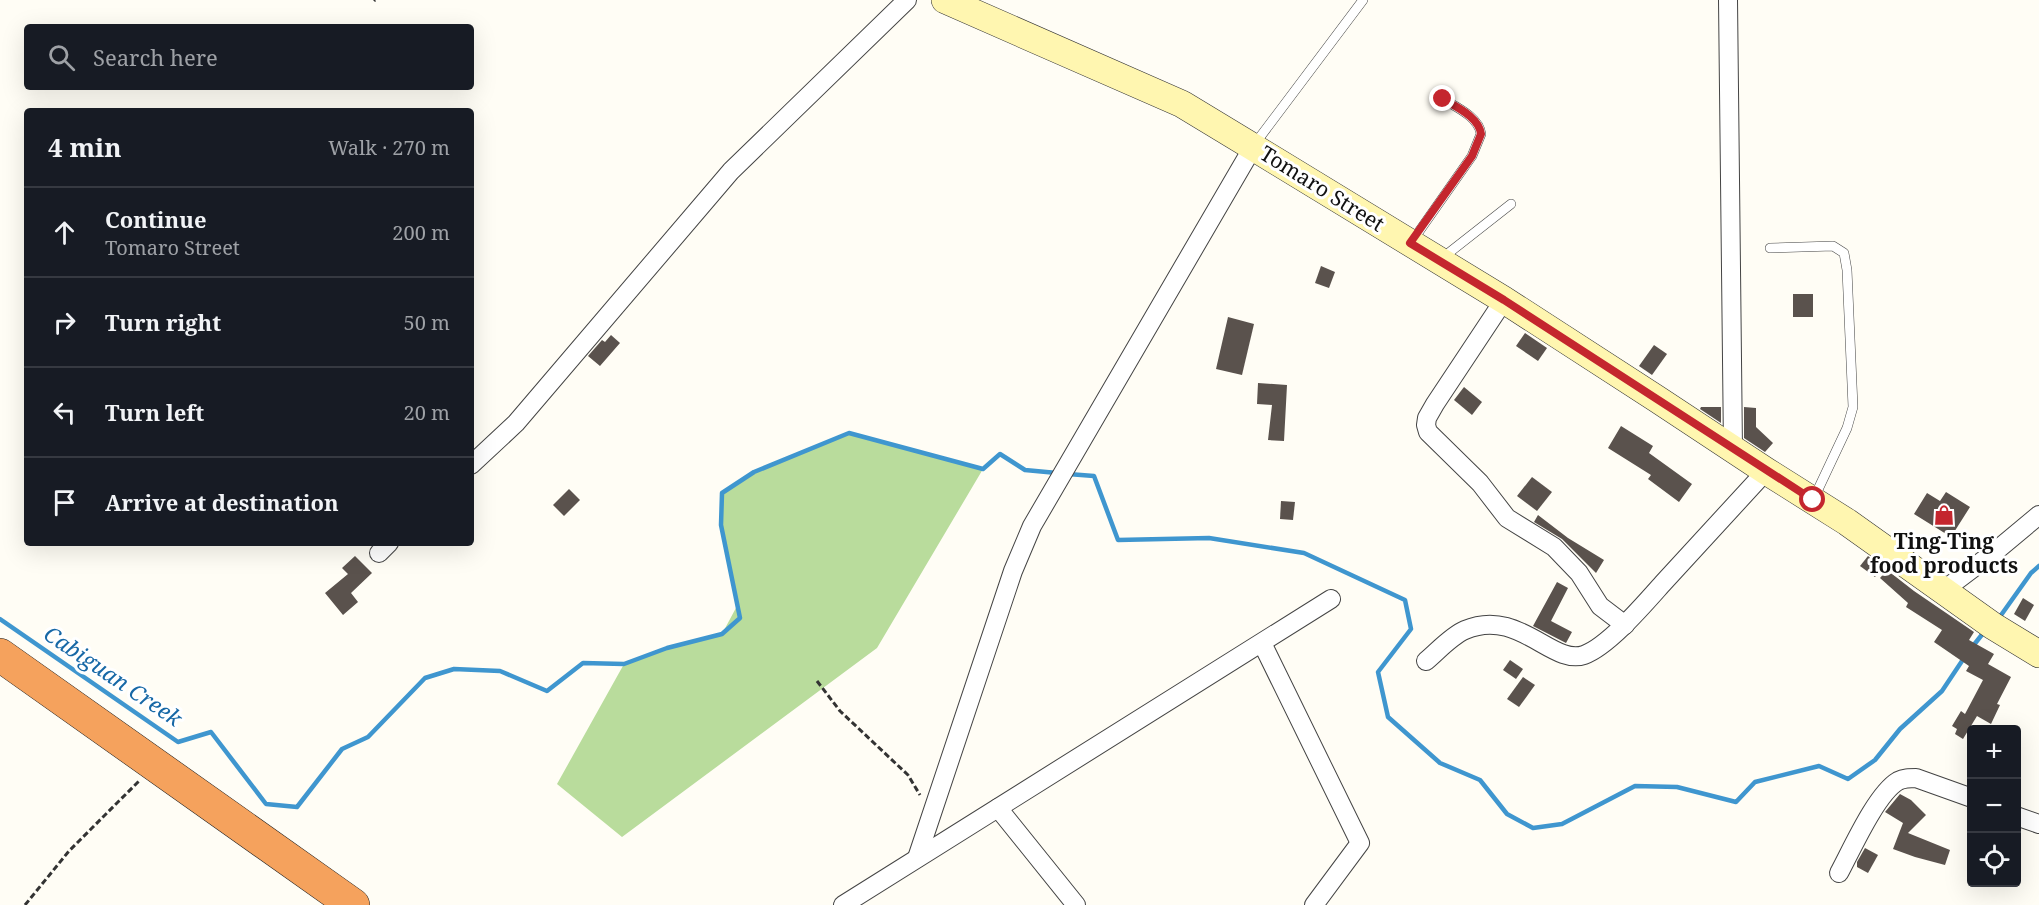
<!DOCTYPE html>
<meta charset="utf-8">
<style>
:root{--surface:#171b24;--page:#242831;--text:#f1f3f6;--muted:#9ea1a6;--line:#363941}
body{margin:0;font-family:"Noto Serif",serif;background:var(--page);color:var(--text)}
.controls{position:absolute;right:18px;bottom:18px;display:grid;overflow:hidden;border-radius:6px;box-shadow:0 6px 24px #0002}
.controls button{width:54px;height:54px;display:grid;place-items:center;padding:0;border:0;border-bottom:2px solid var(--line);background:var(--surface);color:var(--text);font:30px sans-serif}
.stop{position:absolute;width:18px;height:18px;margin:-14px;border:4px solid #c4262e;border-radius:50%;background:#fff}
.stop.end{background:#c4262e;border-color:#fff;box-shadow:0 2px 6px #0008}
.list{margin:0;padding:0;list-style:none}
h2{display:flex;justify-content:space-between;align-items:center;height:78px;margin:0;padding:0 24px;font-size:26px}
h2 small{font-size:20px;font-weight:400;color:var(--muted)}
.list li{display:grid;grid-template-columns:39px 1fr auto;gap:18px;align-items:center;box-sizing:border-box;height:90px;padding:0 24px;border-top:2px solid var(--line)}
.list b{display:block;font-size:22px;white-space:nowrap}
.list p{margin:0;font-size:20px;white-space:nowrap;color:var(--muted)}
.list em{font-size:20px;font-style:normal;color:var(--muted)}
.icon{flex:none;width:33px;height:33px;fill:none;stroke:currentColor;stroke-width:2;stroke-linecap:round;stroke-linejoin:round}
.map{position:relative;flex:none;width:2039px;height:905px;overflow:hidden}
.search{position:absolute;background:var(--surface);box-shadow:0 6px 24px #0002;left:24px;top:24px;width:450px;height:66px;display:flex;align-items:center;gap:15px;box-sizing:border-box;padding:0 21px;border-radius:6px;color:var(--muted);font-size:22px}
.panel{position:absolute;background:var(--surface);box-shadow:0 6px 24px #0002;left:24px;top:108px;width:450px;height:438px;border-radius:6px}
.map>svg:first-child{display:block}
.forest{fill:#b9dc9c}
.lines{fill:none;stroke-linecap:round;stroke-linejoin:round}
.stream{stroke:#3f96cf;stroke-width:4.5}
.building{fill:#5a524d}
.lane-casing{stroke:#444;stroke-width:10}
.street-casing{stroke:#444;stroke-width:20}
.secondary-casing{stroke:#333;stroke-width:28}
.highway-casing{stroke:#222;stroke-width:34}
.path{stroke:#333;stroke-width:3;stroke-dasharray:6 3;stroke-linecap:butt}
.lane{stroke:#fff;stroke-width:9}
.street{stroke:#fff;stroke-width:18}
.secondary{stroke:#fff6b0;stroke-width:27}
.highway{stroke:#f5a25d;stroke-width:33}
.route{stroke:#c4262e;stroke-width:8}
.labels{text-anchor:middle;stroke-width:6;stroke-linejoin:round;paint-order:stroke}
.street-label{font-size:21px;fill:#111;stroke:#fff}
.poi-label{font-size:21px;font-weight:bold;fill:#111;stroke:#fff}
.water-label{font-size:22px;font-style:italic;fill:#1768a6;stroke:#fff}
</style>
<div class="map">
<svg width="2039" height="905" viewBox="0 0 2039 905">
<rect width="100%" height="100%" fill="#fffdf5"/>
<!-- forest -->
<polygon class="forest" points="849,433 983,469 877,648 622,837 557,784 624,664 667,648 722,634 737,606 721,525 722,493 754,472"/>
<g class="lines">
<!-- stream -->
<g class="stream">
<polyline points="1068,474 1094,476 1118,540 1209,538 1304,553 1405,600 1411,629 1378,672 1388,717 1440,763 1480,780 1507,814 1533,828 1562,824 1635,786 1677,787 1736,802 1755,782 1819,766 1848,779 1875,760 1900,729 1942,691 1964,658"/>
<polyline points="1999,618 2031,573 2039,566"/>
<polyline points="0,619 178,742 211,732 266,804 297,807 342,749 368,737 425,678 454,669 500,671 547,691 583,663 624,664 667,648 722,634 740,618 721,525 722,493 754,472 849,433 983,469 1000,454 1025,470 1057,473"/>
<polyline points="1973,646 1984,632"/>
</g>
</g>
<!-- building -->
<g class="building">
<polygon points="1321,266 1335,272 1329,288 1315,283"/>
<rect x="1793" y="294" width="20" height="23"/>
<polygon points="1228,317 1254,324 1242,375 1216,369"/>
<polygon points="1525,333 1547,348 1538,361 1516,346"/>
<polygon points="611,335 620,343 600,366 588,356 602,340 605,342"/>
<polygon points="1654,345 1667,354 1652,375 1639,366"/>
<polygon points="1258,383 1287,385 1284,441 1268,440 1272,405 1257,404"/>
<polygon points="1464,387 1482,402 1472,415 1454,400"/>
<polygon points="1701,407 1721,407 1721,423 1700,409"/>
<polygon points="1744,407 1756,408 1756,427 1773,443 1765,452 1744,438"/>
<polygon points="1621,426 1653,446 1649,453 1692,484 1679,502 1648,479 1651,475 1608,448"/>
<polygon points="1532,477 1552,492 1537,511 1517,496"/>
<polygon points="569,489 580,500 564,516 553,505"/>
<polygon points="1946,492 1970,507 1951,537 1914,514 1927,493 1940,501"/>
<polygon points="1281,501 1295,502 1293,520 1280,519"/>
<polygon points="1538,515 1568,538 1604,560 1596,573 1562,539 1534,522"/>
<polygon points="355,556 372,573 351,593 358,602 343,615 325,593 348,574 342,568"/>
<polygon points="1868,556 1882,567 1875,577 1860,566"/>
<polygon points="1887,570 1914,591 1974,632 1969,640 1994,654 1988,664 2011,677 1997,704 2000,705 1991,724 1977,716 1963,739 1955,734 1957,729 1952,726 1961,711 1965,714 1983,680 1966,671 1969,666 1934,642 1942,630 1906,607 1908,603 1880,578"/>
<polygon points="1557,582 1568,588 1551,621 1572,632 1566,643 1533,626"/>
<polygon points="2023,598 2034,605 2025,621 2014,614"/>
<polygon points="1510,660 1523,669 1516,679 1503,670"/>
<polygon points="1523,677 1535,685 1519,707 1507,699"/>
<polygon points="1900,794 1911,800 1926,815 1908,833 1950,850 1945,865 1915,857 1893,849 1903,823 1885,812"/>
<polygon points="1865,848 1878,855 1868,873 1857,867 1857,862"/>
</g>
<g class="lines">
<!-- lane casing -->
<g class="lane-casing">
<g id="lane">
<polyline points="1254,145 1363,0"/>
<path d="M1413 240 1472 156 1481 134C1479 117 1456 107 1443 99"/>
<polyline points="1770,248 1833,246 1844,253 1847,270 1853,407 1847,428 1814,498"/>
<polyline points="1441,259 1511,204"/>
</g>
</g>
<!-- street casing -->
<g class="street-casing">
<g id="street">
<polyline points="1728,0 1733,449"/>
<polyline points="1504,300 1435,404 1427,418 1426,425 1428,432 1480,483 1507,518 1554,547 1579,573 1600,606 1625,625"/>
<polyline points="471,465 516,423 731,171 907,0"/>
<polyline points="379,553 389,543"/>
<polyline points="1944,590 1997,550 2039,515"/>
<polyline points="1262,643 1360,843 1314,905"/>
<path d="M1426 661C1438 651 1451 636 1465 630 1518 607 1552 666 1584 655 1609 646 1646 602 1664 582 1698 545 1732 508 1766 471"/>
<polyline points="998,808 1076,905"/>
<polyline points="2016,816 2039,824"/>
<polyline points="917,858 1013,571 1032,526 1253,147"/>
<path d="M1839 873C1851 851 1876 794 1898 781 1904 778 1909 778 1916 778L1972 798"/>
<polyline points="843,905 1331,599"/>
</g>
</g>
<!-- secondary casing -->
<g class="secondary-casing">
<polyline id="secondary" points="945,0 1182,104 1253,147 1504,300 1657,399 1766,471 1847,522 1993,626 2039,654"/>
</g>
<!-- highway casing -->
<g class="highway-casing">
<polyline id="highway" points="0,655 353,905"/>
</g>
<!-- path -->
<g class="path">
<polyline points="374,1 375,0"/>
<polyline points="817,681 840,711 908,775 920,795"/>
<polyline points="25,905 69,851 139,781"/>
</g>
<!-- lane -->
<use href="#lane" class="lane"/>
<!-- street -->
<use href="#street" class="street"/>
<!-- secondary -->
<use href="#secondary" class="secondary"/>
<!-- highway -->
<use href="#highway" class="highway"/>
</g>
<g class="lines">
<!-- route -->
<path class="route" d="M1443 99C1456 107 1479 117 1481 134L1472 156 1410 243 1504 300 1813 500"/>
</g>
<!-- icons -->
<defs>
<g id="shop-bare" transform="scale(1.62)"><path d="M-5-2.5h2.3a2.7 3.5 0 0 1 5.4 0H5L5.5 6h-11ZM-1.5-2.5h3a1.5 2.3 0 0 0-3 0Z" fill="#c4262e" stroke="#fff" stroke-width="2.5" paint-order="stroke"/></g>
</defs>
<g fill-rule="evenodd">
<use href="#shop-bare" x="1944" y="515"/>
</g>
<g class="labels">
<!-- street labels -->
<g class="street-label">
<text transform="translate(1322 189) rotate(32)" y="7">Tomaro Street</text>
</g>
<!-- poi labels -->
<g class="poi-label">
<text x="1944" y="549">Ting-Ting<tspan x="1944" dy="24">food products</tspan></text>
</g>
<!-- water labels -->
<g class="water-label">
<text transform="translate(113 676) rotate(34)" y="8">Cabiguan Creek</text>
</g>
</g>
</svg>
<div class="controls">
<button>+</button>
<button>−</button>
<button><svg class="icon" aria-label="locate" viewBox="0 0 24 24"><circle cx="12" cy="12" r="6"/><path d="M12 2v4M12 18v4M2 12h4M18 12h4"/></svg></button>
</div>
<div class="stop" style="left:1813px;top:500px"></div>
<div class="stop end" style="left:1443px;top:99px"></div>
<div class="search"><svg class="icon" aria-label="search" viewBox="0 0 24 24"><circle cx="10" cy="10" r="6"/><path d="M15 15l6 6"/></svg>Search here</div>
<section class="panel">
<h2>4 min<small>Walk · 270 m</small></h2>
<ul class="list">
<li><svg class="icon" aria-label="ahead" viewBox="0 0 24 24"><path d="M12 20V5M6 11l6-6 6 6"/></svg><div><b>Continue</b><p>Tomaro Street</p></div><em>200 m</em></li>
<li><svg class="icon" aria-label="right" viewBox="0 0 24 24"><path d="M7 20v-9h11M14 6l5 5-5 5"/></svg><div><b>Turn right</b></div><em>50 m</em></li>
<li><svg class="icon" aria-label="left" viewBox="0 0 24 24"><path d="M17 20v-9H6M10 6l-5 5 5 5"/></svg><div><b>Turn left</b></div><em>20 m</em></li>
<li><svg class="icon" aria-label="arrive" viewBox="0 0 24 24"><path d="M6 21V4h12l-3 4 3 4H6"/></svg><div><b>Arrive at destination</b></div></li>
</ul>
</section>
</div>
